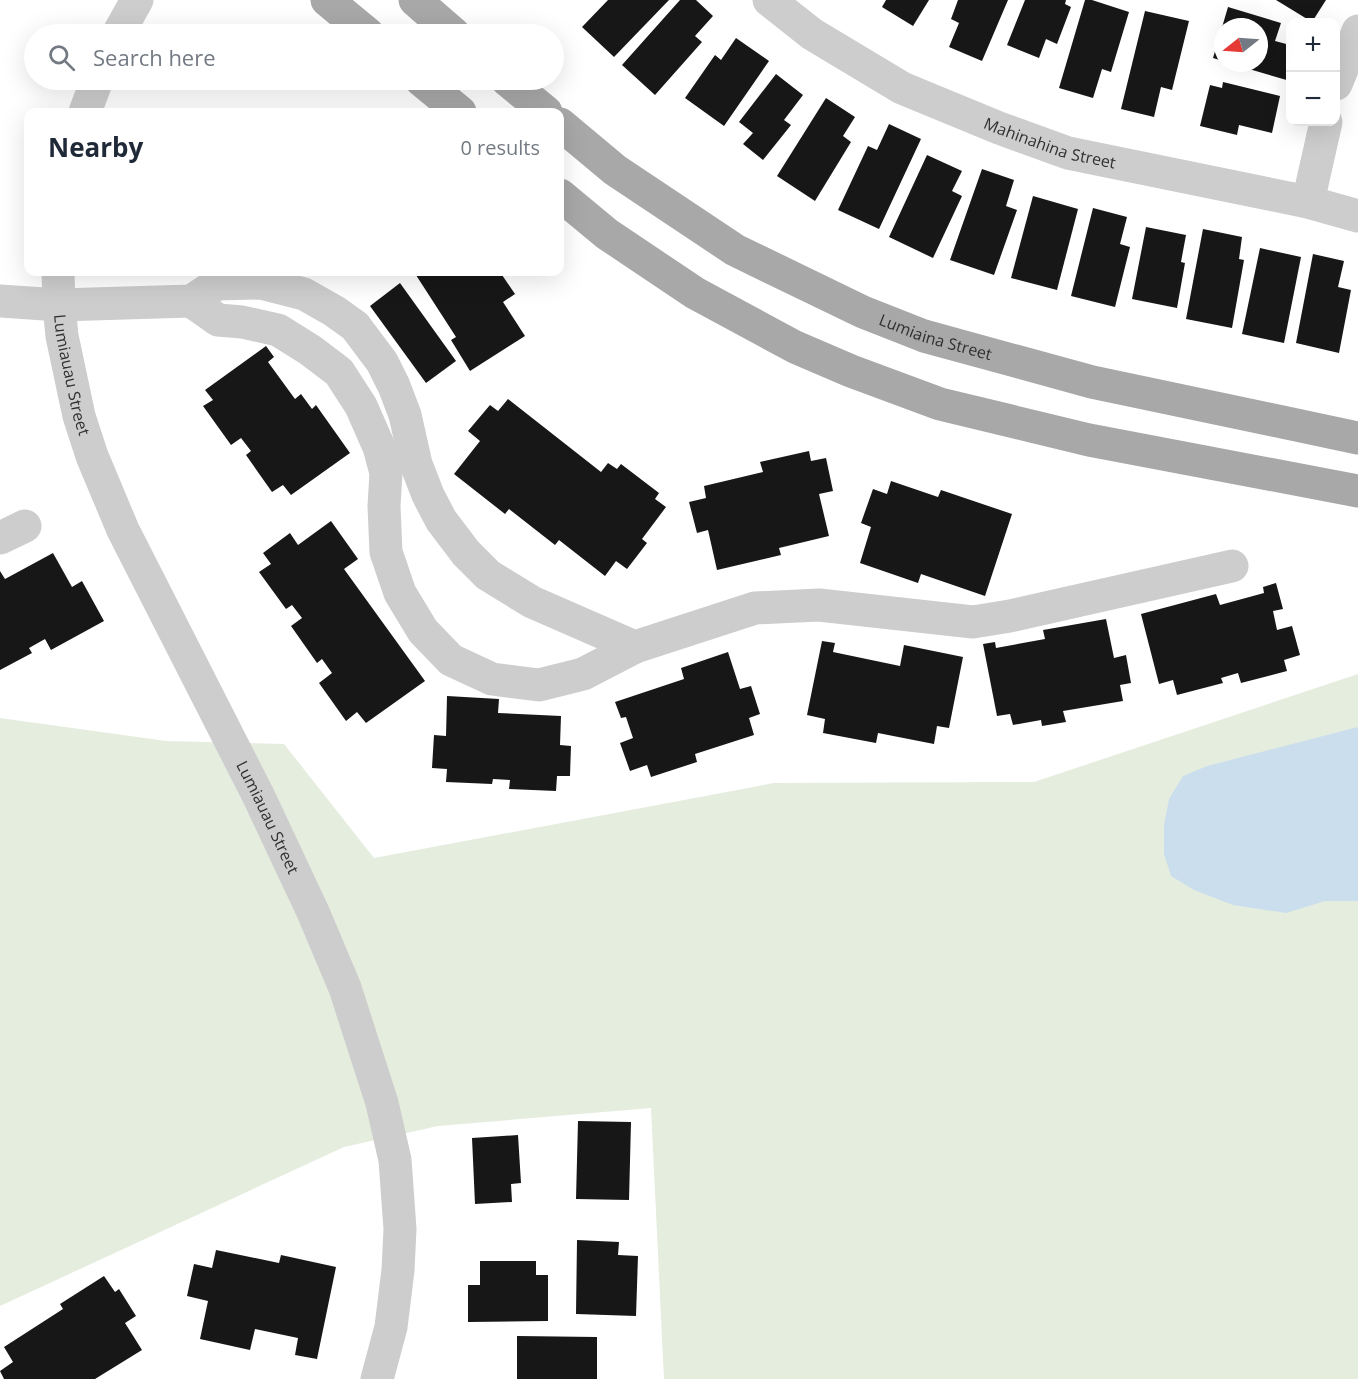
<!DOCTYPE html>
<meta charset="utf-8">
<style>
:root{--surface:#fff;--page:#f2f2f3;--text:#1f2937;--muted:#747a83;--line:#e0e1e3}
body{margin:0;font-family:"Open Sans",sans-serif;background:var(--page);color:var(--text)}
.controls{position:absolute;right:18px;top:18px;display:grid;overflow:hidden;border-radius:12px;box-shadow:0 6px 24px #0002}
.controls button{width:54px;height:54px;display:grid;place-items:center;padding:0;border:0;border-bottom:2px solid var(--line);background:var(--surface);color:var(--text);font:30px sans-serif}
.compass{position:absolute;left:1214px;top:18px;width:54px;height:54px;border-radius:50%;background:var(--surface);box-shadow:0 6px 24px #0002;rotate:253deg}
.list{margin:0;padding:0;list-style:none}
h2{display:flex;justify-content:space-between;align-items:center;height:78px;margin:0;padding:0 24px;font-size:26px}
h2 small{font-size:20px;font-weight:400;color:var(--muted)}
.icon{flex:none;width:33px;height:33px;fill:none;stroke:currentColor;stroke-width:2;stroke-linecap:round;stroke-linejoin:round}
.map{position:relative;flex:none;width:1358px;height:1379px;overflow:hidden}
.search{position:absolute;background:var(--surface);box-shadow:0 6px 24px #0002;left:24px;top:24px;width:540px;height:66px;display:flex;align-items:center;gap:15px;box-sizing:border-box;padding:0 21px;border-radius:33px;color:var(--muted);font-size:22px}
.panel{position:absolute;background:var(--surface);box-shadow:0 6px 24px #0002;left:24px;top:108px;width:540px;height:168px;border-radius:12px}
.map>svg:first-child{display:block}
.green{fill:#e5edde}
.water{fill:#cadeed}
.building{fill:#171717}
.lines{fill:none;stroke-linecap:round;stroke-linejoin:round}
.minor{stroke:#cdcdcd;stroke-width:33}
.major{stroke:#a8a8a8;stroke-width:33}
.labels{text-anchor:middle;stroke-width:6;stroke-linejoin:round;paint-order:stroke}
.street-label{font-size:16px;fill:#303030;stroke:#fff}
</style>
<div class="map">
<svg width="1358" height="1379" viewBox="0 0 1358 1379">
<rect width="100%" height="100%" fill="#fff"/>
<!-- green -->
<polygon class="green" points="1358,674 1358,1379 664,1379 651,1108 438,1126 344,1147 0,1306 0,718 166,741 284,744 374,858 774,783 1034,782"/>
<!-- water -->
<polygon class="water" points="1358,727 1358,901 1325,901 1286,913 1233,905 1194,890 1171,876 1164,854 1164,825 1169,799 1183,776 1207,766"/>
<!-- building -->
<g class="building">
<polygon points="608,0 669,0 614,57 582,27"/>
<polygon points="680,0 696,0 713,16 695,36 702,42 655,95 622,65"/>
<polygon points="886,0 929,0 913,26 882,7"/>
<polygon points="958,0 1008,0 982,61 949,47 959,23 951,19"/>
<polygon points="1025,0 1066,0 1065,4 1071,7 1057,44 1046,39 1039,58 1007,45"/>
<polygon points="1085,0 1092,0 1129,12 1111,72 1102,69 1093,98 1059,88"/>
<polygon points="1276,0 1326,0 1312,22"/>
<polygon points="1228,7 1281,23 1275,41 1290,45 1290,81 1232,64 1259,63 1259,27 1223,27 1223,61 1213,58"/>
<polygon points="1145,11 1189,21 1172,90 1161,87 1154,117 1121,109"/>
<polygon points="736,38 769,61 724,126 685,98 715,55 721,60"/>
<polygon points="776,74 803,95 784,120 791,125 763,160 743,144 753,133 739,122"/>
<polygon points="1223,82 1280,96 1272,133 1239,125 1237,135 1200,126 1210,85 1222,88"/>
<polygon points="826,98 855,117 843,136 851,142 815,201 777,176"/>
<polygon points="889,124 921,139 879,229 838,210 868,146 877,150"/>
<polygon points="927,155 962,171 952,191 962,196 933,258 889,237"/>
<polygon points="982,169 1014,180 1006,206 1017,210 994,275 950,260"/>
<polygon points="1033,196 1078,209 1057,290 1011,278"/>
<polygon points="1093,208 1127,217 1120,244 1130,247 1115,307 1071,296"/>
<polygon points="1146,227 1186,235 1181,262 1185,263 1177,308 1132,299"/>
<polygon points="1203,229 1242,237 1239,259 1244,260 1232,328 1186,319"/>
<polygon points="1260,248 1301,257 1284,343 1242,334"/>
<polygon points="1313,254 1344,261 1338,287 1351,290 1339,353 1296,343"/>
<polygon points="414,272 500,272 515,294 503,302 525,336 470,371 451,340 456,337"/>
<polygon points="400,283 456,361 426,383 370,306"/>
<polygon points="266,346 274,357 268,362 295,399 301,394 312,409 316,405 350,453 291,495 283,485 272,492 246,455 251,451 241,438 231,445 203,406 213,400 205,390"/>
<polygon points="508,399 601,472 608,463 617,469 621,464 659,493 655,499 666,507 642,539 647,543 627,569 616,561 605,576 559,540 555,545 509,509 505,514 454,474 480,441 468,431 490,405 498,411"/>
<polygon points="809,451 811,461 826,458 833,491 819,494 829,536 779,548 781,555 717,570 708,530 697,533 689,502 706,498 704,486 763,472 760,462"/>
<polygon points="891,481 938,497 941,490 1012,514 985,596 921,574 918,583 860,563 871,527 861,523 873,489 887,494"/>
<polygon points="331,521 358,559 344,569 425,681 366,723 357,712 346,721 319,683 332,673 322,659 317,663 291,626 302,618 292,605 286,609 259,572 271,564 263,553 290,533 298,545"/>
<polygon points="53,553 72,587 82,581 104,621 51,650 45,639 29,648 32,653 0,670 0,571 5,579"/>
<polygon points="1276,583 1283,609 1273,611 1277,630 1292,626 1300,655 1284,660 1287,671 1241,683 1238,673 1221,678 1223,683 1177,695 1173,680 1159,684 1141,614 1216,594 1220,605 1264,593 1263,587"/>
<polygon points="1106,619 1114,658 1126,655 1131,683 1120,685 1123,701 1063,711 1066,722 1042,726 1041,720 1013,725 1010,714 997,716 983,644 995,642 996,648 1045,639 1043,630"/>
<polygon points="822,641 835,643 833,652 900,666 904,645 963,657 949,728 937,726 934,744 878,733 876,743 823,733 825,719 807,715"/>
<polygon points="728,652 740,689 751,686 760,714 749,718 754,735 695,754 697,762 651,777 647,765 630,771 620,743 633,738 626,717 621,718 615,702 684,679 681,668"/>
<polygon points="447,696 499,699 498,713 561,716 560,745 571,746 570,776 557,776 556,791 509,789 510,780 493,779 492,784 446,782 447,769 432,768 434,735 446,736"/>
<polygon points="578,1121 631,1122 629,1200 576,1199"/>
<polygon points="518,1135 521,1183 511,1184 512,1202 475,1204 472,1138"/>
<polygon points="577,1240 619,1242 618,1255 638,1256 636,1316 576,1314"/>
<polygon points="216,1250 279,1263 281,1255 336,1267 317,1359 295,1355 298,1338 255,1329 250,1350 200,1339 208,1301 187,1296 194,1264 212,1268"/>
<polygon points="480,1261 536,1261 536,1275 548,1275 548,1321 468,1322 468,1285 480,1285"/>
<polygon points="104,1276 115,1292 119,1289 136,1316 125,1323 142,1350 95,1379 4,1379 0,1371 13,1362 4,1347 63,1309 60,1304"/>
<polygon points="517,1336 597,1337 597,1379 517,1379"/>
</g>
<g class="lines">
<!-- minor -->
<g class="minor">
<path id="s1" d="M769 0 812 34 902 88 999 128 1068 153 1308 202 1358 216"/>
<polyline points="118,34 137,0"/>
<polyline points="1336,84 1358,31"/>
<polyline points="85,112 97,80"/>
<polyline points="1308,202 1326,122"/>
<path id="s2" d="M58 272 59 305 62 336 79 416 92 456 123 530 259 797 313 912 345 988 382 1103 395 1160 400 1229 398 1270 391 1327 377 1379"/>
<polyline points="0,301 59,305 191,301 217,284 261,283 304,294 334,311 355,326 382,362 394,386 405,415 416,464 428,495 441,520 466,553 488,575 532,602 635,647 755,608 819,605 973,622 1010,616 1232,566"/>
<polyline points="191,301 218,320 242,322 278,330 310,350 339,372 361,406 379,447 386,473 384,506 386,552 400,593 423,631 451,660 492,679 539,685 583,674 635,647"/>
<polyline points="0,538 25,526"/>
</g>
<!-- major -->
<g class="major">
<polyline points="327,0 368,34"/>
<polyline points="415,0 454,34"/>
<polyline points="421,80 460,112"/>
<polyline points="507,80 546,112"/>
<path id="s3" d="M560 124 615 170 735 250 863 312 924 336 1092 382 1358 438"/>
<polyline points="560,195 607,234 695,293 795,347 851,371 940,404 1089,440 1358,491"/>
</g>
</g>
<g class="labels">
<!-- street labels -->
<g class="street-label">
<text dy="6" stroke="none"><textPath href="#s1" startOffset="318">Mahinahina Street</textPath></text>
<text dy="6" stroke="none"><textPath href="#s3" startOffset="435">Lumiaina Street</textPath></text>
<text dy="6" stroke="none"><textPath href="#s2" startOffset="104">Lumiauau Street</textPath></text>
<text dy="6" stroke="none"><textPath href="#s2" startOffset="590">Lumiauau Street</textPath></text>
</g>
</g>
</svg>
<div class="controls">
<button>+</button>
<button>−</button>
</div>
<svg class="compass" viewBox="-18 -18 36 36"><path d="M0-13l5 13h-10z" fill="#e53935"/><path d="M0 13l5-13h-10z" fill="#747a83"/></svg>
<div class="search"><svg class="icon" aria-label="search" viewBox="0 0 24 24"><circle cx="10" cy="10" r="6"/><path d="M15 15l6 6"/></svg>Search here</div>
<section class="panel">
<h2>Nearby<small>0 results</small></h2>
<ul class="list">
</ul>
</section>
</div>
